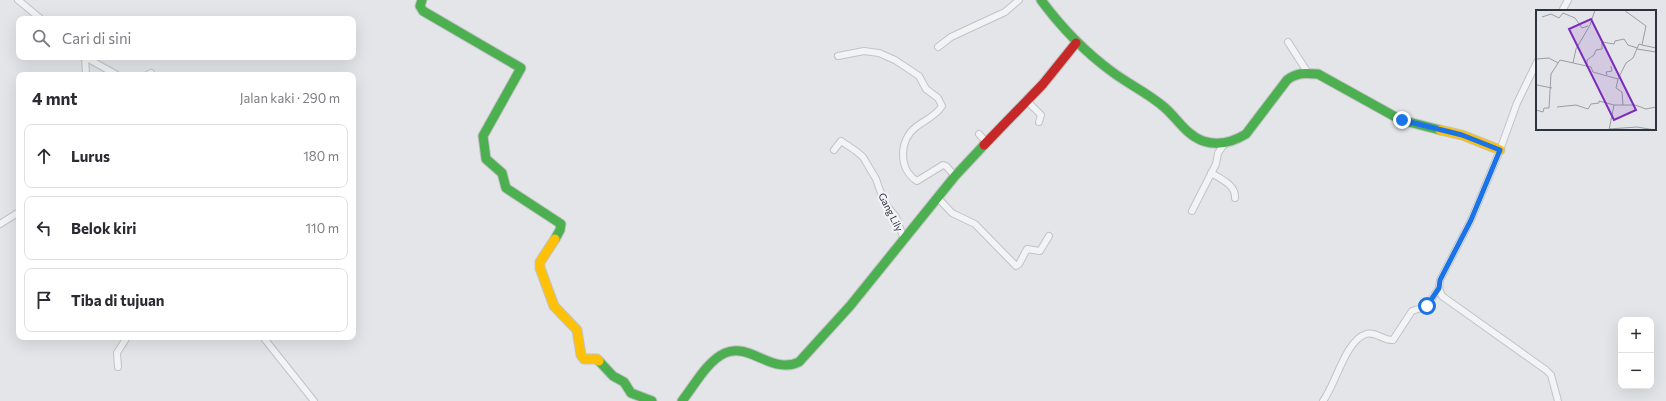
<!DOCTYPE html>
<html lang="id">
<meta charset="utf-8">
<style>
:root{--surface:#fff;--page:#f7f7f7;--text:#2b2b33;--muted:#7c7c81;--line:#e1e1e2}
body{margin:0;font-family:Commissioner,sans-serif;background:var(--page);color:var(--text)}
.controls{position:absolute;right:12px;bottom:12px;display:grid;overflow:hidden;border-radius:8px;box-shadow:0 4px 16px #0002}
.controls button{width:36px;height:36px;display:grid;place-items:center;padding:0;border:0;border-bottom:1px solid var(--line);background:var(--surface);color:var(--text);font:20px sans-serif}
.stop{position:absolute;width:12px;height:12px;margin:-9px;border:3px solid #1a73e8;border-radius:50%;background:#fff}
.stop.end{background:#1a73e8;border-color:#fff;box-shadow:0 1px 4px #0008}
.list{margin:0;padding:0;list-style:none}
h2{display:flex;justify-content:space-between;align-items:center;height:52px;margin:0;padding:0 16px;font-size:17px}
h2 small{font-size:13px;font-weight:400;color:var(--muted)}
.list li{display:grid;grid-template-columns:26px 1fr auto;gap:12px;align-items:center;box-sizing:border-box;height:64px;margin:0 8px 8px;padding:0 8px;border:1px solid var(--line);border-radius:8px}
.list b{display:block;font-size:15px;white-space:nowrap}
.list em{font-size:13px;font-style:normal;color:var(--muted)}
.icon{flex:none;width:22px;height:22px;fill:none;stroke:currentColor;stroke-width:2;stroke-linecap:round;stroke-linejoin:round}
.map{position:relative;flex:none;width:1666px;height:401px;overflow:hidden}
.search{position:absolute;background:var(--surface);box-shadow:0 4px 16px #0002;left:16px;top:16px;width:340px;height:44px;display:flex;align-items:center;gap:10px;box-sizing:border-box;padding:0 14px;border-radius:8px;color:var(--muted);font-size:15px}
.panel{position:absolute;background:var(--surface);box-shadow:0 4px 16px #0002;left:16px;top:72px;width:340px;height:268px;border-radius:8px}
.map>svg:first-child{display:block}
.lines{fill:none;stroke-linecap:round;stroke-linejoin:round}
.street-casing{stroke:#c2c3c6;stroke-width:8}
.fast-casing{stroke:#c2c3c6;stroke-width:11}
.slow-casing{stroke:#c2c3c6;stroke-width:11}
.jam-casing{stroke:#c2c3c6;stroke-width:11}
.street{stroke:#f2f3f4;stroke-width:6}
.fast{stroke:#4caf50;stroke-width:9}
.slow{stroke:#ffc107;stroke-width:9}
.jam{stroke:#c62828;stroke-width:9}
.route{stroke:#1a73e8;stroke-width:5}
.labels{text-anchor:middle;stroke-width:4;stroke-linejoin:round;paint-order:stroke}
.street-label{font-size:10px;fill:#2c323f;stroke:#f1f3f6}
.inset-road{fill:none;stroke:#9a9da4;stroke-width:1}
.view{fill:#7b2cbf;fill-opacity:0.15;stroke:#7b2cbf;stroke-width:2}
.inset-edge{fill:none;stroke:#2c323f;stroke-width:2}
</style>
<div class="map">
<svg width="1666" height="401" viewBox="0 0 1666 401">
<rect width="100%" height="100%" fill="#e3e5e8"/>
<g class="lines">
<!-- street casing -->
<g class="street-casing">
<g id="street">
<polyline points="18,0 41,19"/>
<polyline points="1562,11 1568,0"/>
<polyline points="1288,42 1308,73"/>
<polyline points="938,47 951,37 1005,12 1019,0"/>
<path d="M838 56 864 51 879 53 895 60 919 76 926 89 938 98 942 106C936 116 925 120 916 127 899 140 898 169 917 181L943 165 946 166 955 176"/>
<polyline points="85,57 117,75"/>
<polyline points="85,57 86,75"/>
<polyline points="1537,62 1517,103 1500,150 1471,220 1440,280 1439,288 1442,296 1546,370 1551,375 1558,401"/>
<polyline points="147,75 151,73"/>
<polyline points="1027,101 1041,115 1039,122"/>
<polyline points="979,134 987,143"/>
<polyline points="834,150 841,141 856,151 863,157 876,179 884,202 896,217 904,239"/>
<path d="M1211 173C1221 179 1236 185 1235 198"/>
<polyline points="937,197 952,213 975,224 1016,266 1019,264 1027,249 1040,251 1049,236"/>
<polyline points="1192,211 1216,164 1218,153 1225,143"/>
<polyline points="0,224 19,212"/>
<polyline points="263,337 314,401"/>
<polyline points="118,367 117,353 127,337"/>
<path d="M1323 401C1336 384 1345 341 1366 334 1375 331 1384 341 1393 340L1412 311 1427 306 1439 288"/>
</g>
</g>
<!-- fast casing -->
<g class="fast-casing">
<g id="fast">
<polyline points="422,0 420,6 423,11 521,68 483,136 486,159 502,173 506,188 561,224 560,230 555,239"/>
<path d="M1041 0C1061 27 1084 51 1111 71 1128 84 1148 93 1164 107 1177 118 1186 135 1203 141 1218 146 1233 142 1246 134L1287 80C1297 72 1306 73 1318 74L1401 120 1440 130"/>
<polyline points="599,361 613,376 624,382 631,393 652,401"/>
<path d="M682 401C694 386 707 361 725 353 750 342 772 375 799 362L850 306 955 176 984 145"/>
</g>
</g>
<!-- slow casing -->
<g class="slow-casing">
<g id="slow">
<polyline points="1440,130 1462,135 1500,150"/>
<polyline points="555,239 540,262 540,268 554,306 577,330 581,355 584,359 597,359 599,361"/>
</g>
</g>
<!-- jam casing -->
<g class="jam-casing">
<polyline id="jam" points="984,145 1043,84 1076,43"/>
</g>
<!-- street -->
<use href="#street" class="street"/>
<!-- fast -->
<use href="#fast" class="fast"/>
<!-- slow -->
<use href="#slow" class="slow"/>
<!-- jam -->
<use href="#jam" class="jam"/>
</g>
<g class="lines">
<!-- route -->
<polyline class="route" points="1402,120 1462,135 1500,150 1471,220 1440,280 1439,288 1427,306"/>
</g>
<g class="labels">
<!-- street labels -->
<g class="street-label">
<text transform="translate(891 212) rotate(63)" y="4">Gang Lily</text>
</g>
</g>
<!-- overview -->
<g transform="translate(1536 10)">
<rect width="120" height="120" fill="#e3e5e8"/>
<path class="inset-road" d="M88 0 110 16 106 35 120 38M6 7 15 4 23 8 27 3 39 8 46 18 52 16M101 39 120 42M0 49 13 48 22 53M37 53 40 39 54 15 59 0M51 57V50L58 45 60 40 66 39V32L78 34 79 31 88 29 92 35 101 38M71 65 70 62 76 61 75 56M0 72 1 75 16 78M87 95 86 82 80 78 82 69 90 53 97 48 103 34 106 35M21 97 40 95 52 99 55 94 63 93V91L78 95M0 100 7 102 8 98H13L15 64 24 50 55 57 57 62 82 69M73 119 101 117 119 120M73 120 78 95H99L110 99 120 97"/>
<path class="view" d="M55 9 100 100 78 110 33 19Z"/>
<rect width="120" height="120" class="inset-edge"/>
</g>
</svg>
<div class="controls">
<button>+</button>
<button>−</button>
</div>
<div class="stop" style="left:1427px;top:306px"></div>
<div class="stop end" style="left:1402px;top:120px"></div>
<div class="search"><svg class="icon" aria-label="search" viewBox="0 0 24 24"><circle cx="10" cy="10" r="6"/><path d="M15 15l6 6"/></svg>Cari di sini</div>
<section class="panel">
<h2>4 mnt<small>Jalan kaki · 290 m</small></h2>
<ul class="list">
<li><svg class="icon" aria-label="ahead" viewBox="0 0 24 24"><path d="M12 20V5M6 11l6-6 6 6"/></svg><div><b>Lurus</b></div><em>180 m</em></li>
<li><svg class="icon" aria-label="left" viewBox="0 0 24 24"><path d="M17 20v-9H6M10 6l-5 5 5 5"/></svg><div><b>Belok kiri</b></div><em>110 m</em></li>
<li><svg class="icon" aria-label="arrive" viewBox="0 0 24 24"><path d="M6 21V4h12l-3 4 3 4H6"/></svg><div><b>Tiba di tujuan</b></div></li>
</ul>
</section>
</div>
